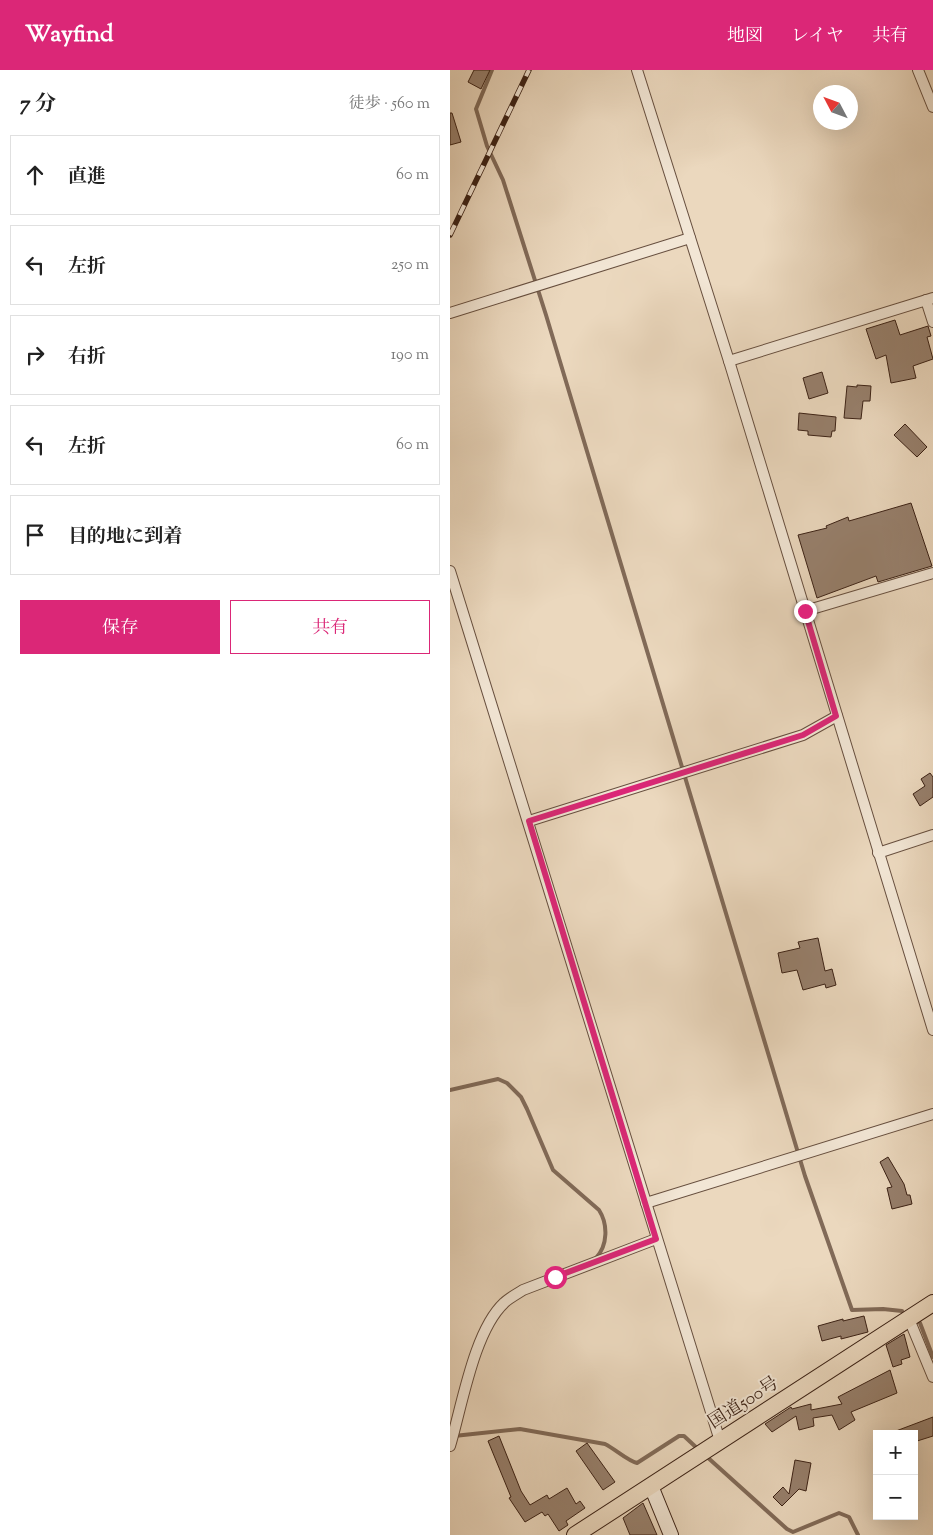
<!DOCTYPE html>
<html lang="ja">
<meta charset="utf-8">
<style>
:root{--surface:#fff;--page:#f2f2f2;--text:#222;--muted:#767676;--line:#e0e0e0;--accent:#db2777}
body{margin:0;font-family:"Sorts Mill Goudy","Noto Serif JP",serif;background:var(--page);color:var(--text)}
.controls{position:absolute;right:15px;bottom:15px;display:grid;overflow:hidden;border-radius:0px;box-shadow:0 5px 20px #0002}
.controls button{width:45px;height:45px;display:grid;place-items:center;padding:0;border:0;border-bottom:1px solid var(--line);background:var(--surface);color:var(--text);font:25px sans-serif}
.compass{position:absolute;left:363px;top:15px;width:45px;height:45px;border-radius:50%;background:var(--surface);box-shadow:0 5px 20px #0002;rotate:311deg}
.stop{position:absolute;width:15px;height:15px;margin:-11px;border:4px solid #db2777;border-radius:50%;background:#fff}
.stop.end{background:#db2777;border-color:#fff;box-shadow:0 1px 5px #0008}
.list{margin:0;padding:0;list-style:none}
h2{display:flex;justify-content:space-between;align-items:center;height:65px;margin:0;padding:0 20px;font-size:21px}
h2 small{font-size:16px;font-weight:400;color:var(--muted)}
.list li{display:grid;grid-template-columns:32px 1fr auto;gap:15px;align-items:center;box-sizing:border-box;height:80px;margin:0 10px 10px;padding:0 10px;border:1px solid var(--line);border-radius:0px}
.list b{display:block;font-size:19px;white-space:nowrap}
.list em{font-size:16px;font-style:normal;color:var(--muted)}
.actions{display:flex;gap:10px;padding:15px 20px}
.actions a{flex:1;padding:11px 0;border:1px solid var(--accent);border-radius:0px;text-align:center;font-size:18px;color:var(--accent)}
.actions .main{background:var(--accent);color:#fff}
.icon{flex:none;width:28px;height:28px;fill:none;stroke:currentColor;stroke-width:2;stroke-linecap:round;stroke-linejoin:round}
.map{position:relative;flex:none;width:483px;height:1465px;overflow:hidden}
header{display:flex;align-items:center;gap:30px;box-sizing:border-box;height:70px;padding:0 25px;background:var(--accent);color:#fff}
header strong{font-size:24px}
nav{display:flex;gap:28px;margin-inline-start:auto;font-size:18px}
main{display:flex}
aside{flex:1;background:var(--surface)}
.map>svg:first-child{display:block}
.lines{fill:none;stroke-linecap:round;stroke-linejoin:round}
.stream{stroke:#816a58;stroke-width:4}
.building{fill:#97806d;stroke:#3b2115}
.minor-casing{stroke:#674f3f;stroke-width:12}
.secondary-casing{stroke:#3b2115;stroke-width:16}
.trunk-casing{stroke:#3b2115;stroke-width:18}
.minor{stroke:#f2e6d5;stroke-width:10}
.secondary{stroke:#f2e6d5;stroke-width:14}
.trunk{stroke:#ebd8be;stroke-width:16}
.rail-casing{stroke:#3b2115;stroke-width:5.5}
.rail{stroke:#f2e6d5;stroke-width:4;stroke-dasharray:11;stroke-linecap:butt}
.route{stroke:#db2777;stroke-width:6}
.labels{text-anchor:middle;stroke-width:4;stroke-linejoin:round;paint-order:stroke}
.street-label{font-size:18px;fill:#3b2115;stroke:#f2e6d5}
</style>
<header>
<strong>Wayfind</strong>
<nav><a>地図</a><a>レイヤ</a><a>共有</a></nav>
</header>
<main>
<aside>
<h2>7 分<small>徒歩 · 560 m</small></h2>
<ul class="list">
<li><svg class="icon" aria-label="ahead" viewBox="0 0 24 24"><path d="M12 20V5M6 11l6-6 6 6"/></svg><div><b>直進</b></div><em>60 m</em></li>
<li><svg class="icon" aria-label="left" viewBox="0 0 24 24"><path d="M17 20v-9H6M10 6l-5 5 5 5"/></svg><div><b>左折</b></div><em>250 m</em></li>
<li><svg class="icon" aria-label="right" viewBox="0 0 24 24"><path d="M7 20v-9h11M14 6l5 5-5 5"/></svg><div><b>右折</b></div><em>190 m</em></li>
<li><svg class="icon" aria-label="left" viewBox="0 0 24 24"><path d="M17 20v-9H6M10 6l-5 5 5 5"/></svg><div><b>左折</b></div><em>60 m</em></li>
<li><svg class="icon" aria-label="arrive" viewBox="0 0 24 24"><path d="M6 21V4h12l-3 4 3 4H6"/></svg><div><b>目的地に到着</b></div></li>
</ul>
<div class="actions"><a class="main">保存</a><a>共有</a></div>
</aside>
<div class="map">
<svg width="483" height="1465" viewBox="0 0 483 1465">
<rect width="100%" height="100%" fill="#ebd8be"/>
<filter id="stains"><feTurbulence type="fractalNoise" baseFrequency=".004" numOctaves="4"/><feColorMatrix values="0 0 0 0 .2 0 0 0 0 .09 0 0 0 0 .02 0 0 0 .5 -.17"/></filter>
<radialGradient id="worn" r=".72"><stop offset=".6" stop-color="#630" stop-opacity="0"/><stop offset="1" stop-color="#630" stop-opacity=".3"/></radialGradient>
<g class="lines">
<!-- stream -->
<g class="stream">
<polyline points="42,0 26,39 37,76 53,110 96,245 355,1106 402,1240 433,1239 452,1241"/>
<path d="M0 1020 48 1009 57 1013 71 1027 77 1039 103 1100 149 1140C158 1154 158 1175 146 1188"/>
<polyline points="470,1253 483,1287"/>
<path d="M4 1366 70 1359 155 1374C165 1379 178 1391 187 1393L229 1366H234L249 1380"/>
<polyline points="256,1386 337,1459 343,1462 389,1443 399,1447 408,1465"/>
</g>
</g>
<!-- building -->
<g class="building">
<polygon points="24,0 40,0 31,19 18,12"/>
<polygon points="0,43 2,43 11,72 0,75"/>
<polygon points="445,250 450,265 478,256 481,266 477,267 483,289 463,296 466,308 441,313 436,285 426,289 416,259"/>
<polygon points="372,302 378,323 359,329 353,308"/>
<polygon points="407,315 421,316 420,331 413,331 411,349 394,348 397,316 407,317"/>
<polygon points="349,343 386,347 385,361 382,361 381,367 358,365 358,361 348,360"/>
<polygon points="455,354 477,377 467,387 444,365"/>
<polygon points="461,433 482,496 428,512 426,506 367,528 348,465 377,458 376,456 398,447 399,451"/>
<polygon points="480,703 483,707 483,727 470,736 463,724 475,716 471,709"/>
<polygon points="368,868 375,901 382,899 386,915 376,918 375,914 353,920 347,900 332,903 328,883 350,878 348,872"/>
<polygon points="438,1087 454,1114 457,1125 460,1125 462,1134 442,1139 437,1118 442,1117 430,1092"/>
<polygon points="414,1246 418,1262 391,1269 391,1266 372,1271 368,1256 393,1249 393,1251"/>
<polygon points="454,1264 460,1287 451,1290 452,1294 443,1297 436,1275"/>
<polygon points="440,1300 447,1323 401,1342 405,1350 389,1360 382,1345 363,1348 364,1356 349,1360 346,1346 322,1362 315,1354 341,1337 342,1339 361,1334 361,1340 392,1334 388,1327"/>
<polygon points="483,1347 483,1366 464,1372 464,1364 438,1364"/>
<polygon points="49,1366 71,1421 80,1435 97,1425 99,1429 117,1418 126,1434 130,1431 135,1438 116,1451 118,1455 109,1461 98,1444 95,1446 92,1442 75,1452 59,1428 61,1427 38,1371"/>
<polygon points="137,1373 165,1412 153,1420 126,1381"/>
<polygon points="345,1390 361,1393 356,1421 349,1419 332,1436 323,1427 333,1417 339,1424"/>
<polygon points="193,1433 207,1465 180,1465 173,1448"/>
</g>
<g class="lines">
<!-- minor casing -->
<g class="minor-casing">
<g id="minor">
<polyline points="187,0 279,291 483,960"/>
<polyline points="468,0 483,37"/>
<polyline points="476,230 483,252"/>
<polyline points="0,243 240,168"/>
<polyline points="279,291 483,228"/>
<polyline points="0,501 270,1371"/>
<polyline points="355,541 483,503"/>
<polyline points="79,751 353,665 387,646"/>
<polyline points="428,783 483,765"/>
<polyline points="196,1133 483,1044"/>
<polyline points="459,1249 483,1307"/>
<path d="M0 1376C12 1336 24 1261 54 1233 59 1228 67 1224 73 1220L206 1169"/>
</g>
</g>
<!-- secondary casing -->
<g class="secondary-casing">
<polyline id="secondary" points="201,1416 221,1465"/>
</g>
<!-- trunk casing -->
<g class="trunk-casing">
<polyline id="trunk" points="125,1465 483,1233"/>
</g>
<!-- minor -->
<use href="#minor" class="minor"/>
<!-- secondary -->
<use href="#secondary" class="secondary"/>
<!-- trunk -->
<use href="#trunk" class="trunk"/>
<!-- rail casing -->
<g class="rail-casing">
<polyline id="rail" points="0,165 79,0"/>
</g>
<!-- rail -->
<use href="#rail" class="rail"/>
</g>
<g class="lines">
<!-- route -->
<polyline class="route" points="105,1207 206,1169 79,751 353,665 386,646 355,541"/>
</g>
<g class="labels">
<!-- street labels -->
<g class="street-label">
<text transform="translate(293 1332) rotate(-33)" y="6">国道500号</text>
</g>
</g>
<rect width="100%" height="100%" filter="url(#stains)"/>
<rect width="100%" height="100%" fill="url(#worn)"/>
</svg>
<div class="controls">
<button>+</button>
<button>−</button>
</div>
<svg class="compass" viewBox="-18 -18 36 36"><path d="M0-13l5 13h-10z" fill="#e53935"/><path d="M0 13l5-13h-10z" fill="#767676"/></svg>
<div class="stop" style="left:105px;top:1207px"></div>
<div class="stop end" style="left:355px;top:541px"></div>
</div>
</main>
